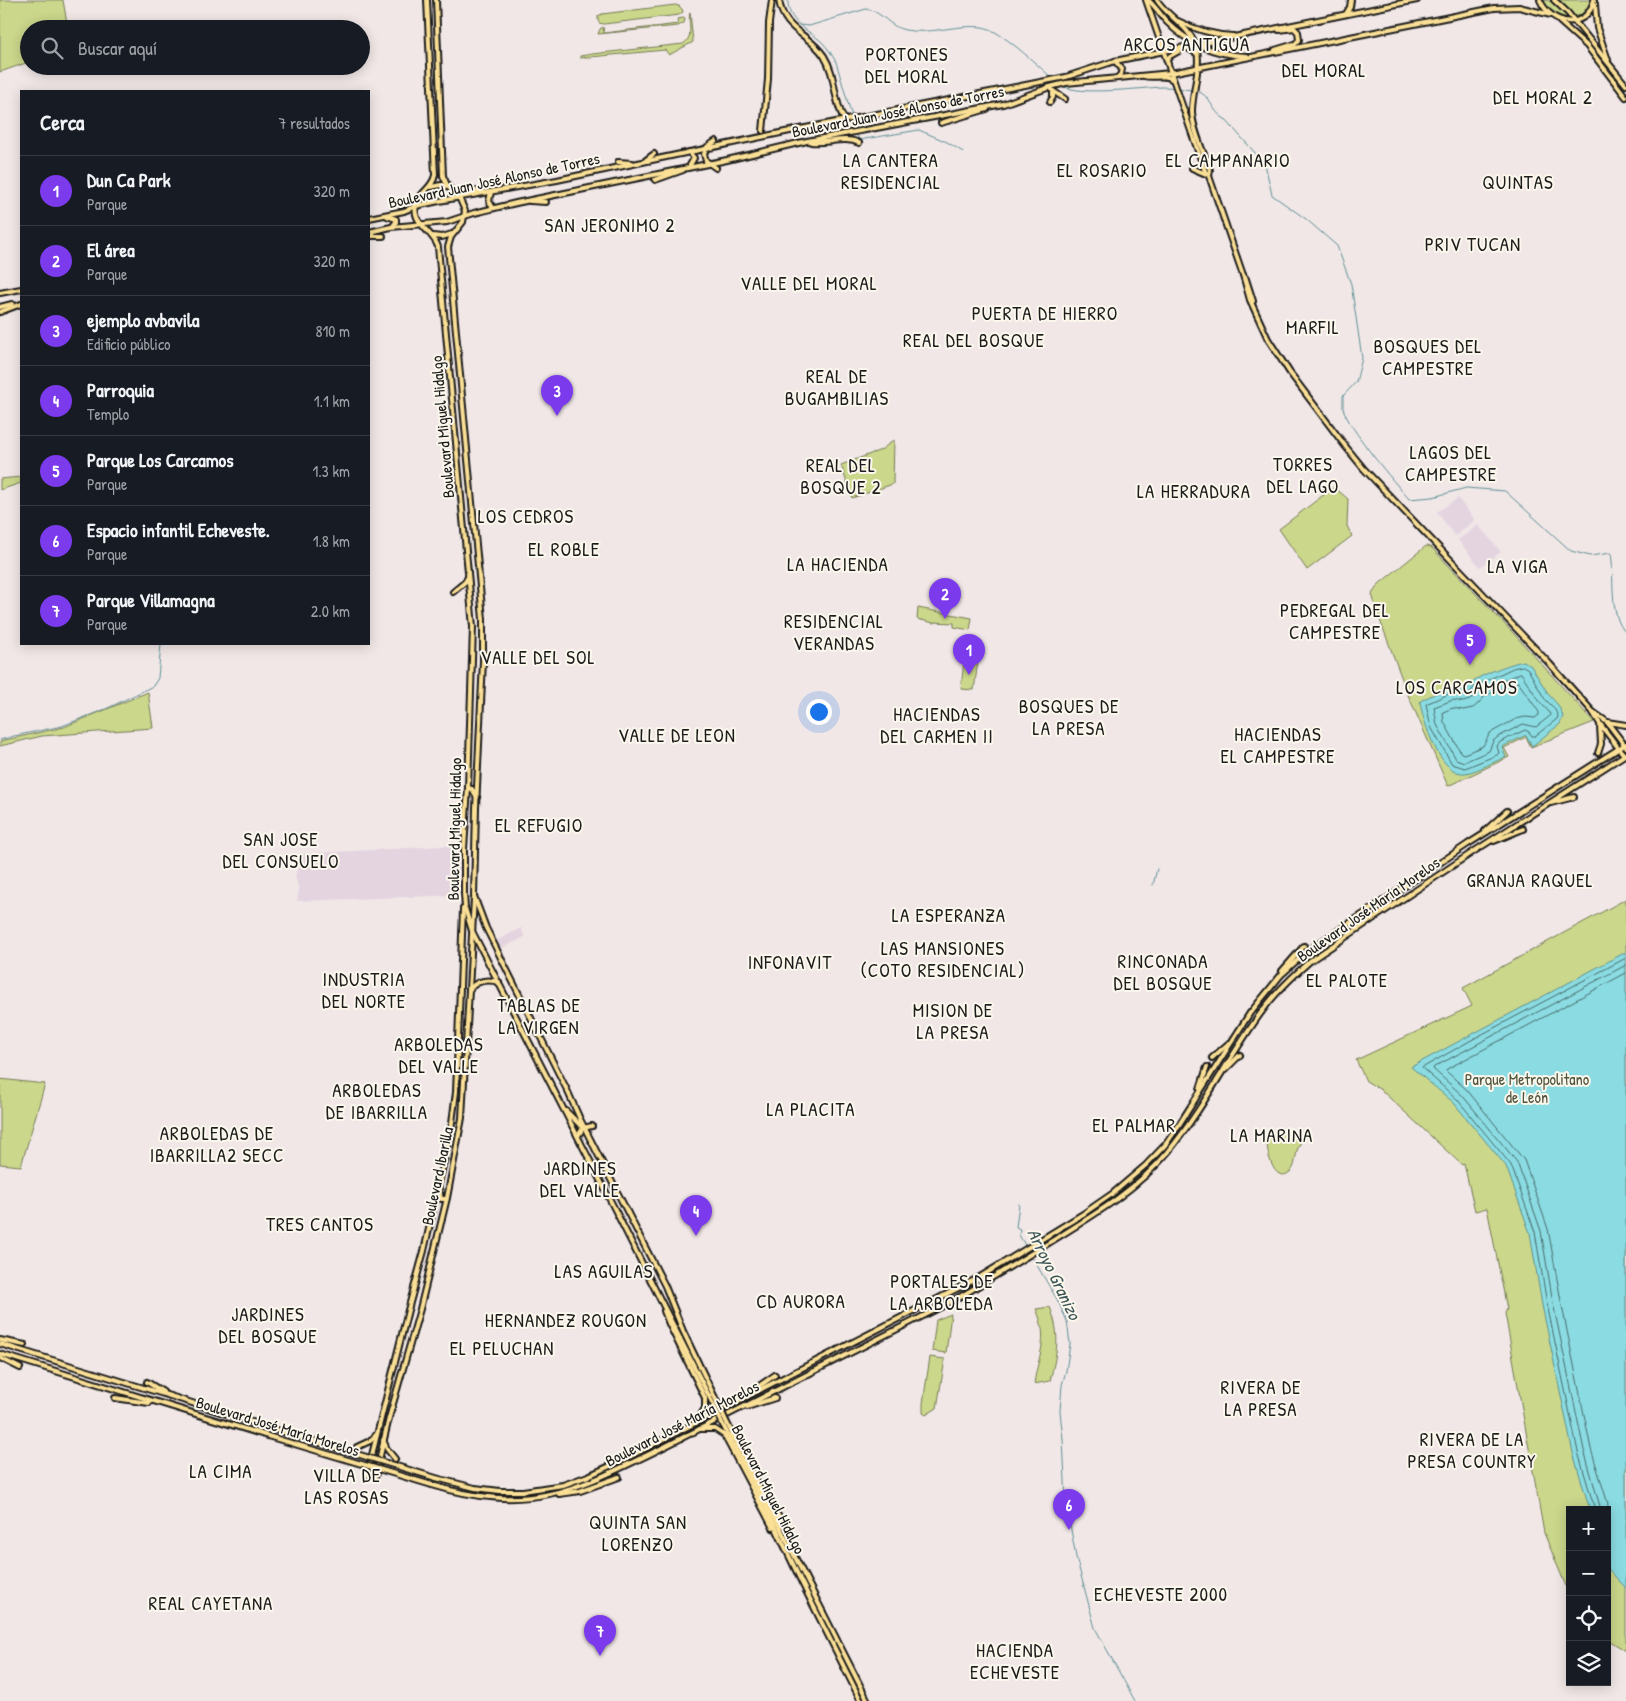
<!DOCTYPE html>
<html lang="es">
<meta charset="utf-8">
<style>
:root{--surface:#171b24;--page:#242831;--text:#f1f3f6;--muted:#9ea1a6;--line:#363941;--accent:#7c3aed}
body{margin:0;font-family:"Patrick Hand",sans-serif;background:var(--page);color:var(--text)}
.controls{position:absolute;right:15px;bottom:15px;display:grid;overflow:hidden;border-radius:0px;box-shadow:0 2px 12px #0003}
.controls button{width:45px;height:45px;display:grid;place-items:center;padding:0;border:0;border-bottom:1px solid var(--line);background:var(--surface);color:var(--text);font:25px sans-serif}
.you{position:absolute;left:818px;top:711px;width:18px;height:18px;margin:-12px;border:4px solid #fff;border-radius:50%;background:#1a73e8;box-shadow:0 0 0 8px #1a73e833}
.badge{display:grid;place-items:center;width:32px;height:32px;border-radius:50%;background:var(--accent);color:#fff;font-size:16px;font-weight:700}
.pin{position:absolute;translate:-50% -41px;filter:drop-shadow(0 1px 2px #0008)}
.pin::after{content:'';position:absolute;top:26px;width:18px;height:15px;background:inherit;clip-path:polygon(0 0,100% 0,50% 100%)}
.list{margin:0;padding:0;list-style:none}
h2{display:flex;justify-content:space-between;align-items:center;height:65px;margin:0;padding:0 20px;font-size:21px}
h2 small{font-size:16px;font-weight:400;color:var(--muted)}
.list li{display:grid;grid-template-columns:32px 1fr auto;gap:15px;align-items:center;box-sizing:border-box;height:70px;padding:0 20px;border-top:1px solid var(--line)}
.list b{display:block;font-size:19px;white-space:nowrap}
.list p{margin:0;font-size:16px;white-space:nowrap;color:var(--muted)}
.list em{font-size:16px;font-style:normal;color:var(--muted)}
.icon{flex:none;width:28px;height:28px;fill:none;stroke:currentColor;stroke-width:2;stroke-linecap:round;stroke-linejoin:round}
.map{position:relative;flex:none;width:1626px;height:1701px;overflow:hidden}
.search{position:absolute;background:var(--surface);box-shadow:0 2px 12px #0003;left:20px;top:20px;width:350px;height:55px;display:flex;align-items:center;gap:12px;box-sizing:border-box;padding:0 18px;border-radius:28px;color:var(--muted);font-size:19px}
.panel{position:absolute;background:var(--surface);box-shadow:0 2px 12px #0003;left:20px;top:90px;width:350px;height:555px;border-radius:0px}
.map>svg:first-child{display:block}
.built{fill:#e4d4e0}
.green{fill:#cbd78b;stroke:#747a54}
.water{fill:#8adce2;stroke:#5e8f93}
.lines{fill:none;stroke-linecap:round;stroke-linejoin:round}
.shore{stroke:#48696b;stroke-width:1}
.stream{stroke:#5e8f93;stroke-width:1}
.major-casing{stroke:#1c1c1c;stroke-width:8}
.major{stroke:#fadf96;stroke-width:4}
.major-bridge-casing{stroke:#1c1c1c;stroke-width:8;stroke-linecap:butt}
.major-bridge{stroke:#fadf96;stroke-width:4}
.labels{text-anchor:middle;stroke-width:4;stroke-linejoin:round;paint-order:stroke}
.street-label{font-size:16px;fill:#1c1c1c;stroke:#fbf7ec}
.park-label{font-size:16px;fill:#51543d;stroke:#fbf7ec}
.water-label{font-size:18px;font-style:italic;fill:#3d5657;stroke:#fbf7ec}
.quarter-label{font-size:19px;letter-spacing:1px;fill:#1c1c1c;stroke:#fbf7ec}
</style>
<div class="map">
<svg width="1626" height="1701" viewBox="0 0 1626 1701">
<rect width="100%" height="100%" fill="#f1e7e7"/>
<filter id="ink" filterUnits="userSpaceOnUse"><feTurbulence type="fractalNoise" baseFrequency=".02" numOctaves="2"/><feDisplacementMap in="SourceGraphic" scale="10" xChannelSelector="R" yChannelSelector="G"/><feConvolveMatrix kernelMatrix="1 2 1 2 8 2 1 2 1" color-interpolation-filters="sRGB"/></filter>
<g filter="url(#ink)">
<!-- built -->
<g class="built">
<polygon points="1458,498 1475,520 1455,536 1437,512"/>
<polygon points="1478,525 1501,552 1480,567 1458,540"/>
<polygon points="460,845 459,895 297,901 299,889 295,877 301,854"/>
<polygon points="521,928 525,937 498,950 494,942"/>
</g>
<!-- green -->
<g class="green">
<polygon points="0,0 63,0 68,29 29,29 29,62 0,72"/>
<path d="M1543 0C1554 0 1564 10 1570 19 1557 20 1547 12 1543 0Z"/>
<polygon points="1558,0 1591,0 1585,11 1576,18"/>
<polygon points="675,5 679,6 682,9 683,12 679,15 604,24 599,23 598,20 598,16 602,14"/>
<path d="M690 12 693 42 669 55 665 50 580 58V56L592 54 683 44C695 36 687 23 690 12Z"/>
<polygon points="683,18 685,19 684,23 678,26 598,34 600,29 603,27 604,33 678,24 677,19"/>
<polygon points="894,440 893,484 852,498 841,465 881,450"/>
<polygon points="21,477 21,483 0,490 0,479"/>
<polygon points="1334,487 1348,499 1347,526 1352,536 1307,570 1279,529"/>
<polygon points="1426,546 1431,547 1516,636 1594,722 1531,747 1526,737 1504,748 1509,757 1448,786 1408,695 1377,612 1372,594 1379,584"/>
<polygon points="918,608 972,618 970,630 954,627 954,623 934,622 934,623 917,619"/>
<polygon points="964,660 978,661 974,690 961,689"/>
<polygon points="148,692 153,728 42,736 0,746 0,742 5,740 64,727"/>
<polygon points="1626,899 1626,1651 1607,1639 1607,1510 1570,1510 1570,1596 1544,1533 1505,1313 1507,1309 1487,1208 1475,1211 1464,1164 1462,1165 1381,1090 1366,1081 1356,1060 1472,1006 1463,988"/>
<polygon points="0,1079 45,1084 21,1166 0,1164"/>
<path d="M1281 1132 1294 1135 1301 1142C1294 1152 1297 1165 1291 1171 1273 1188 1264 1145 1268 1135Z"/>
<path d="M1050 1307C1061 1336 1057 1352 1050 1381L1034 1384C1038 1354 1050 1340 1036 1309Z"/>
<polygon points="951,1314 946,1353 932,1351 936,1320"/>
<polygon points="930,1357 945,1359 937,1408 926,1415 923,1413 923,1403"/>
</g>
<!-- water -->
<g class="water">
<path d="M1524 661 1531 666 1549 695 1558 705 1563 716 1560 724 1532 746 1526 735 1502 747 1506 757C1495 761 1478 771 1466 773 1440 777 1423 721 1420 702L1422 700C1431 696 1444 688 1454 688 1459 688 1461 691 1466 690 1468 688 1469 685 1471 683 1477 676 1514 662 1524 661Z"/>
<polygon points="1626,952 1626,1588 1609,1570 1607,1566 1607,1510 1590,1510 1573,1453 1542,1305 1530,1233 1506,1166 1453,1102 1411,1067"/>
</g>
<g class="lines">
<!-- shore -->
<g class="shore">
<polygon points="1523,666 1528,669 1544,698 1554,708 1558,716 1557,719 1535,736 1532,736 1529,732 1525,730 1500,742 1497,746 1499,753 1497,755 1465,768 1452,764 1431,727 1426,704 1451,693 1462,696 1468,695 1475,686 1513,668"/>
<polygon points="1521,673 1540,702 1549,712 1550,716 1536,727 1523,724 1498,737 1493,741 1489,751 1464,762 1456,759 1437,725 1434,707 1453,700 1463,702 1470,700 1480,691"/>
<polygon points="1518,682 1539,712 1539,715 1535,718 1525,717 1516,719 1490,733 1483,746 1464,754 1461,753 1444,722 1443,712 1453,708 1463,710 1473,708 1479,703 1485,696"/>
<polyline points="1595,1510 1578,1452 1547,1304 1535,1232 1511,1165 1457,1099 1422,1068 1475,1038 1626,958"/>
<polyline points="1601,1510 1584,1450 1553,1303 1541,1231 1517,1162 1462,1095 1433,1069 1434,1067 1626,965"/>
<polyline points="1607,1516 1608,1504 1591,1449 1561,1301 1548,1229 1524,1160 1467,1090 1446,1071 1447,1069 1626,973"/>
</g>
<!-- stream -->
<g class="stream">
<path d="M788 0C787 22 807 29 822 42 828 48 832 55 836 62L856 130"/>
<path d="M799 25 809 26 866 9C882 11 889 27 905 30 930 35 957 24 982 27 1000 29 1037 65 1052 78"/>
<path d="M1063 86C1077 96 1142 88 1162 87 1173 87 1186 89 1196 91 1211 94 1211 112 1225 119L1265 164 1272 195 1306 219 1337 246 1351 284 1362 358 1356 382 1343 396C1343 400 1343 404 1343 408 1348 428 1394 482 1409 499L1433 497 1466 488 1505 491 1571 551 1590 556 1611 553C1615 576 1608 615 1626 633"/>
<polyline points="857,134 859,140 919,130 947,142 963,152"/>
<polyline points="0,740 14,736 62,726 108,708 153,686 158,678 161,644"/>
<polyline points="1153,885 1157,869"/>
<polyline points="1019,1204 1016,1227 1020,1229 1019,1235 1058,1301 1067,1321 1070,1344 1066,1371 1062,1385 1060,1411 1063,1439 1066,1502 1076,1557 1095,1628 1135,1701"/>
</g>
<!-- major casing -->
<g class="major-casing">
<g id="major">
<path d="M427 0 435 175C433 187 423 190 418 200 407 222 434 231 438 247L473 627 468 788 464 849V894L465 908 472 931 603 1186 714 1406"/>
<polyline points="436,0 443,176 448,187 458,195 465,211 463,222 451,237 448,247 483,619 483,661 476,808 474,896 486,928 568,1092 580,1119 665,1286 683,1331 718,1404"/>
<path d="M779 0C783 31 810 34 824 56 836 75 833 98 843 117"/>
<polyline points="1146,0 1192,134 1205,171 1209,176"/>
<path d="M1148 0C1155 6 1160 14 1166 21 1188 44 1215 55 1247 56"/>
<path d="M1157 0C1167 16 1187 25 1195 43 1203 62 1192 91 1192 111 1192 128 1204 153 1210 170L1209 176 1243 275 1250 300 1268 339 1290 373 1346 447 1364 469 1548 662 1592 711 1600 724 1624 755"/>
<path d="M1540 0C1551 26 1587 31 1594 0"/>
<polyline points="1554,0 1568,13 1626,85"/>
<polyline points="1595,4 1597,28 1608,60"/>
<polyline points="1346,14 1350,7 1351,0"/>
<polyline points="1558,20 1587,46 1626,97"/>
<path d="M1178 21C1196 30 1212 35 1233 36"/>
<polyline points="1275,50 1295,44 1299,40 1298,32 1294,28 1279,30"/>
<polyline points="1167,60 1170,56 1186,47 1196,53"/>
<polyline points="1115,61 1122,69 1121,74 1118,77"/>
<path d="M1144 76C1154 79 1165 73 1173 80"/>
<polyline points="1050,87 1053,91 1065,99"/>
<polyline points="1050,102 1053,97 1053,91"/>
<polyline points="941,123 987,109"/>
<polyline points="763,131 768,79 769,23 772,0"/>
<polyline points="716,141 707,147 704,154 706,161 716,168"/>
<path d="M811 142C827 144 845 136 859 143"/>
<polyline points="646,160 654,154"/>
<polyline points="618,162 632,163"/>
<polyline points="689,167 694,158 689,152"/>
<polyline points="1192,168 1206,174"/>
<polyline points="655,180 683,170"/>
<polyline points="431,187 441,185 448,187"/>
<polyline points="474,191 484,192"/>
<polyline points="491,192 489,201 493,208"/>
<polyline points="530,201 546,202"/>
<polyline points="387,216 396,219 396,222 393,226"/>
<polyline points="369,218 404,211 416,206 439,201 557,180 790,131 1066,77 1115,61 1417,0"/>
<polyline points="369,232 391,227 447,222 474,213 516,203 727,160 807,141 1003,104 1050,87 1066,83 1171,73 1494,8 1519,7 1551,15"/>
<polyline points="369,236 383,236"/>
<polyline points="433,236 442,237 452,234"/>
<polyline points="1243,275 1246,279 1253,301"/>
<polyline points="0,293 21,289"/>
<polyline points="0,307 12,304"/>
<polyline points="0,312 21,304"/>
<polyline points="453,592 465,582 468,577"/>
<polyline points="1593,712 1607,722 1626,747"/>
<polyline points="1607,722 1626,725"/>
<polyline points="1598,753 1601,744 1600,726"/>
<polyline points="468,788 472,789 477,797"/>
<polyline points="1551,803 1574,797"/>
<polyline points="1485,831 1507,811"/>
<polyline points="1494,841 1523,829"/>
<polyline points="1282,971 1304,946"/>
<path d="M469 990C476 980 488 979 499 982"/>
<polyline points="1212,1058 1229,1043"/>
<polyline points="1225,1070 1240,1055"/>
<polyline points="1200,1089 1207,1067"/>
<polyline points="566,1111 584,1129"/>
<polyline points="578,1136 583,1128 592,1126"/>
<polyline points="439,1189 441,1199 446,1199"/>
<polyline points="664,1311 669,1324 705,1398 705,1408 696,1423"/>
<polyline points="0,1340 25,1345"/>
<polyline points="0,1344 170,1396 274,1429"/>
<polyline points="0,1354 271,1437"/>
<polyline points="0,1358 20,1368"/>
<polyline points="147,1382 163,1392"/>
<polyline points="752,1391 775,1375"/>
<polyline points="115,1398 149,1403"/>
<polyline points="747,1407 775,1398"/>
<polyline points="727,1423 868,1701"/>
<polyline points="723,1425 765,1505 801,1581 861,1701"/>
<polyline points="700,1429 715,1429 724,1435 773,1528"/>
<polyline points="383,1440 387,1449 395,1459"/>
<polyline points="357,1447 370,1441 377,1434"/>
<polyline points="367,1475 408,1310 424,1251 451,1130 456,1092 463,909"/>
<polyline points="375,1477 389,1418 420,1309 447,1198 462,1118 474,898"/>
<polyline points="436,1478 475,1488 500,1491 523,1491 563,1485 588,1476 621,1461 980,1277 1083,1214 1112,1194 1146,1165 1166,1144 1177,1128 1250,1013 1281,975 1293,964 1316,945 1362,915 1468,844 1626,744"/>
<path d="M432 1485C531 1515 576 1490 664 1447L945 1305C977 1288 1007 1268 1039 1249 1085 1220 1133 1194 1168 1152 1204 1108 1229 1056 1263 1010 1276 992 1293 976 1310 961L1473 852 1626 754"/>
<polyline points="559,1494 580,1491 619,1477"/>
<polyline points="775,1512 789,1529"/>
</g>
</g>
<!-- major -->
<use href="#major" class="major"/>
<!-- major-bridge casing -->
<g class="major-bridge-casing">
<g id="major-bridge">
<polyline points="718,1404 727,1423"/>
<polyline points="714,1406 723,1425"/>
<polyline points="274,1429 436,1478"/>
<polyline points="271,1437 432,1485"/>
</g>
</g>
<!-- major-bridge -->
<use href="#major-bridge" class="major-bridge"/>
</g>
</g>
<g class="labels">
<!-- street labels -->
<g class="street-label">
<text transform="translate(898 111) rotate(-11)" y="6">Boulevard Juan José Alonso de Torres</text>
<text transform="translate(494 180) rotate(-12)" y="6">Boulevard Juan José Alonso de Torres</text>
<text transform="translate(442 427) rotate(-95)" y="6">Boulevard Miguel Hidalgo</text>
<text transform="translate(454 829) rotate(-89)" y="6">Boulevard Miguel Hidalgo</text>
<text transform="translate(1368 909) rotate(-35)" y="6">Boulevard José María Morelos</text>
<text transform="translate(437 1176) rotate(-78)" y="6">Boulevard Ibarilla</text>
<text transform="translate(682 1423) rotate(-27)" y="6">Boulevard José María Morelos</text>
<text transform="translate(278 1426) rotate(17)" y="6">Boulevard José María Morelos</text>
<text transform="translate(769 1489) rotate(63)" y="6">Boulevard Miguel Hidalgo</text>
</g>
<!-- park labels -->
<g class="park-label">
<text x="1527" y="1085">Parque Metropolitano<tspan x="1527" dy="18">de León</tspan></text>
</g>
<!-- water labels -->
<g class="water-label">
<text transform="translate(1054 1274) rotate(64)" y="6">Arroyo Granizo</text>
</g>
<!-- quarter labels -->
<g class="quarter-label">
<text x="1187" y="51">ARCOS ANTIGUA</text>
<text x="907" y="61">PORTONES<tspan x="907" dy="22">DEL MORAL</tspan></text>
<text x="1324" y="77">DEL MORAL</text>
<text x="1543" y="104">DEL MORAL 2</text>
<text x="891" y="167">LA CANTERA<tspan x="891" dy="22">RESIDENCIAL</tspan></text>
<text x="1228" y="167">EL CAMPANARIO</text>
<text x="1102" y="177">EL ROSARIO</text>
<text x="1518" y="189">QUINTAS</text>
<text x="610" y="232">SAN JERONIMO 2</text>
<text x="1473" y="251">PRIV TUCAN</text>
<text x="809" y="290">VALLE DEL MORAL</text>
<text x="1045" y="320">PUERTA DE HIERRO</text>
<text x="1313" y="334">MARFIL</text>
<text x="974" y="347">REAL DEL BOSQUE</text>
<text x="1428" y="353">BOSQUES DEL<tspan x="1428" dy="22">CAMPESTRE</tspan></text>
<text x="837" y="383">REAL DE<tspan x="837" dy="22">BUGAMBILIAS</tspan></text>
<text x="1451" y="459">LAGOS DEL<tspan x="1451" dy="22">CAMPESTRE</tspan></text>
<text x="1303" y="471">TORRES<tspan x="1303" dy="22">DEL LAGO</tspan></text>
<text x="841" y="472">REAL DEL<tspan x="841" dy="22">BOSQUE 2</tspan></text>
<text x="1194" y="498">LA HERRADURA</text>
<text x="526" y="523">LOS CEDROS</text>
<text x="564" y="556">EL ROBLE</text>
<text x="838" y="571">LA HACIENDA</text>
<text x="1518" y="573">LA VIGA</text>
<text x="1335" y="617">PEDREGAL DEL<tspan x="1335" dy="22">CAMPESTRE</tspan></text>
<text x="834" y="628">RESIDENCIAL<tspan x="834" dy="22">VERANDAS</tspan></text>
<text x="538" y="664">VALLE DEL SOL</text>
<text x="1457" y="694">LOS CARCAMOS</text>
<text x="1069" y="713">BOSQUES DE<tspan x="1069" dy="22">LA PRESA</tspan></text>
<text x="937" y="721">HACIENDAS<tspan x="937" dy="22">DEL CARMEN II</tspan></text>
<text x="1278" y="741">HACIENDAS<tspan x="1278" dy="22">EL CAMPESTRE</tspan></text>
<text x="677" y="742">VALLE DE LEON</text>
<text x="539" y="832">EL REFUGIO</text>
<text x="281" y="846">SAN JOSE<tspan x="281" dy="22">DEL CONSUELO</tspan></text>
<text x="1530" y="887">GRANJA RAQUEL</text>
<text x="949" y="922">LA ESPERANZA</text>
<text x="943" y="955">LAS MANSIONES<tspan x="943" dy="22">(COTO RESIDENCIAL)</tspan></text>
<text x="1163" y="968">RINCONADA<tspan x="1163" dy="22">DEL BOSQUE</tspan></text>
<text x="790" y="969">INFONAVIT</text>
<text x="364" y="986">INDUSTRIA<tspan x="364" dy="22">DEL NORTE</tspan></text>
<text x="1347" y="987">EL PALOTE</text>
<text x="539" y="1012">TABLAS DE<tspan x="539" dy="22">LA VIRGEN</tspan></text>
<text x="953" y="1017">MISION DE<tspan x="953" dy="22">LA PRESA</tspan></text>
<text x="439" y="1051">ARBOLEDAS<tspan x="439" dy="22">DEL VALLE</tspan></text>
<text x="377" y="1097">ARBOLEDAS<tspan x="377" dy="22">DE IBARRILLA</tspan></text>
<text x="811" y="1116">LA PLACITA</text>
<text x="1134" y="1132">EL PALMAR</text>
<text x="217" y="1140">ARBOLEDAS DE<tspan x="217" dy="22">IBARRILLA2 SECC</tspan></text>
<text x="1272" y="1142">LA MARINA</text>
<text x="580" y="1175">JARDINES<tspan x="580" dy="22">DEL VALLE</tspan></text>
<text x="320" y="1231">TRES CANTOS</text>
<text x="604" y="1278">LAS AGUILAS</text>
<text x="942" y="1288">PORTALES DE<tspan x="942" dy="22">LA ARBOLEDA</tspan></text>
<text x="801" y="1308">CD AURORA</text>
<text x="268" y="1321">JARDINES<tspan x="268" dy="22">DEL BOSQUE</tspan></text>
<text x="566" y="1327">HERNANDEZ ROUGON</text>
<text x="502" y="1355">EL PELUCHAN</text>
<text x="1261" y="1394">RIVERA DE<tspan x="1261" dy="22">LA PRESA</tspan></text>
<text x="1472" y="1446">RIVERA DE LA<tspan x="1472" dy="22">PRESA COUNTRY</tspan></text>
<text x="221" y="1478">LA CIMA</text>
<text x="347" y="1482">VILLA DE<tspan x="347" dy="22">LAS ROSAS</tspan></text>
<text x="638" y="1529">QUINTA SAN<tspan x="638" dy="22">LORENZO</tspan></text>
<text x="1161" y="1601">ECHEVESTE 2000</text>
<text x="211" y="1610">REAL CAYETANA</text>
<text x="1015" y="1657">HACIENDA<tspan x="1015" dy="22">ECHEVESTE</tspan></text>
</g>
</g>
</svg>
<div class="controls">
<button>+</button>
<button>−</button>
<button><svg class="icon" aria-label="locate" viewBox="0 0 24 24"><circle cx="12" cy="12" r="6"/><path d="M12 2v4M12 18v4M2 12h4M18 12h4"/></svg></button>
<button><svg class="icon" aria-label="layers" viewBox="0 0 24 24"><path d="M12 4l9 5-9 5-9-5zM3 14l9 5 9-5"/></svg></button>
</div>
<div class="you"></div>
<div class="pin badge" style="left:969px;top:675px">1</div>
<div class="pin badge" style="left:945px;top:619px">2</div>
<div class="pin badge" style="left:557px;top:416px">3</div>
<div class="pin badge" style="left:696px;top:1236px">4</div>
<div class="pin badge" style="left:1470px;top:665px">5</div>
<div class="pin badge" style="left:1069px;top:1530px">6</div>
<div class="pin badge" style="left:600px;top:1656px">7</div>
<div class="search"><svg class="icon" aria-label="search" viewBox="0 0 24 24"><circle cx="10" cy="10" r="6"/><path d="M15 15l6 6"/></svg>Buscar aquí</div>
<section class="panel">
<h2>Cerca<small>7 resultados</small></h2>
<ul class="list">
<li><span class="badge">1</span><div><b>Dun Ca Park</b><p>Parque</p></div><em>320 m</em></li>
<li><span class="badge">2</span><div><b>El área</b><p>Parque</p></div><em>320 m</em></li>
<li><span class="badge">3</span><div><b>ejemplo avbavila</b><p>Edificio público</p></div><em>810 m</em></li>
<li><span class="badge">4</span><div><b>Parroquia</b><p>Templo</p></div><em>1.1 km</em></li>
<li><span class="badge">5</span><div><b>Parque Los Carcamos</b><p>Parque</p></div><em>1.3 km</em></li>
<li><span class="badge">6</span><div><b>Espacio infantil Echeveste.</b><p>Parque</p></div><em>1.8 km</em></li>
<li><span class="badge">7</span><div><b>Parque Villamagna</b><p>Parque</p></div><em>2.0 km</em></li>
</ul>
</section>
</div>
